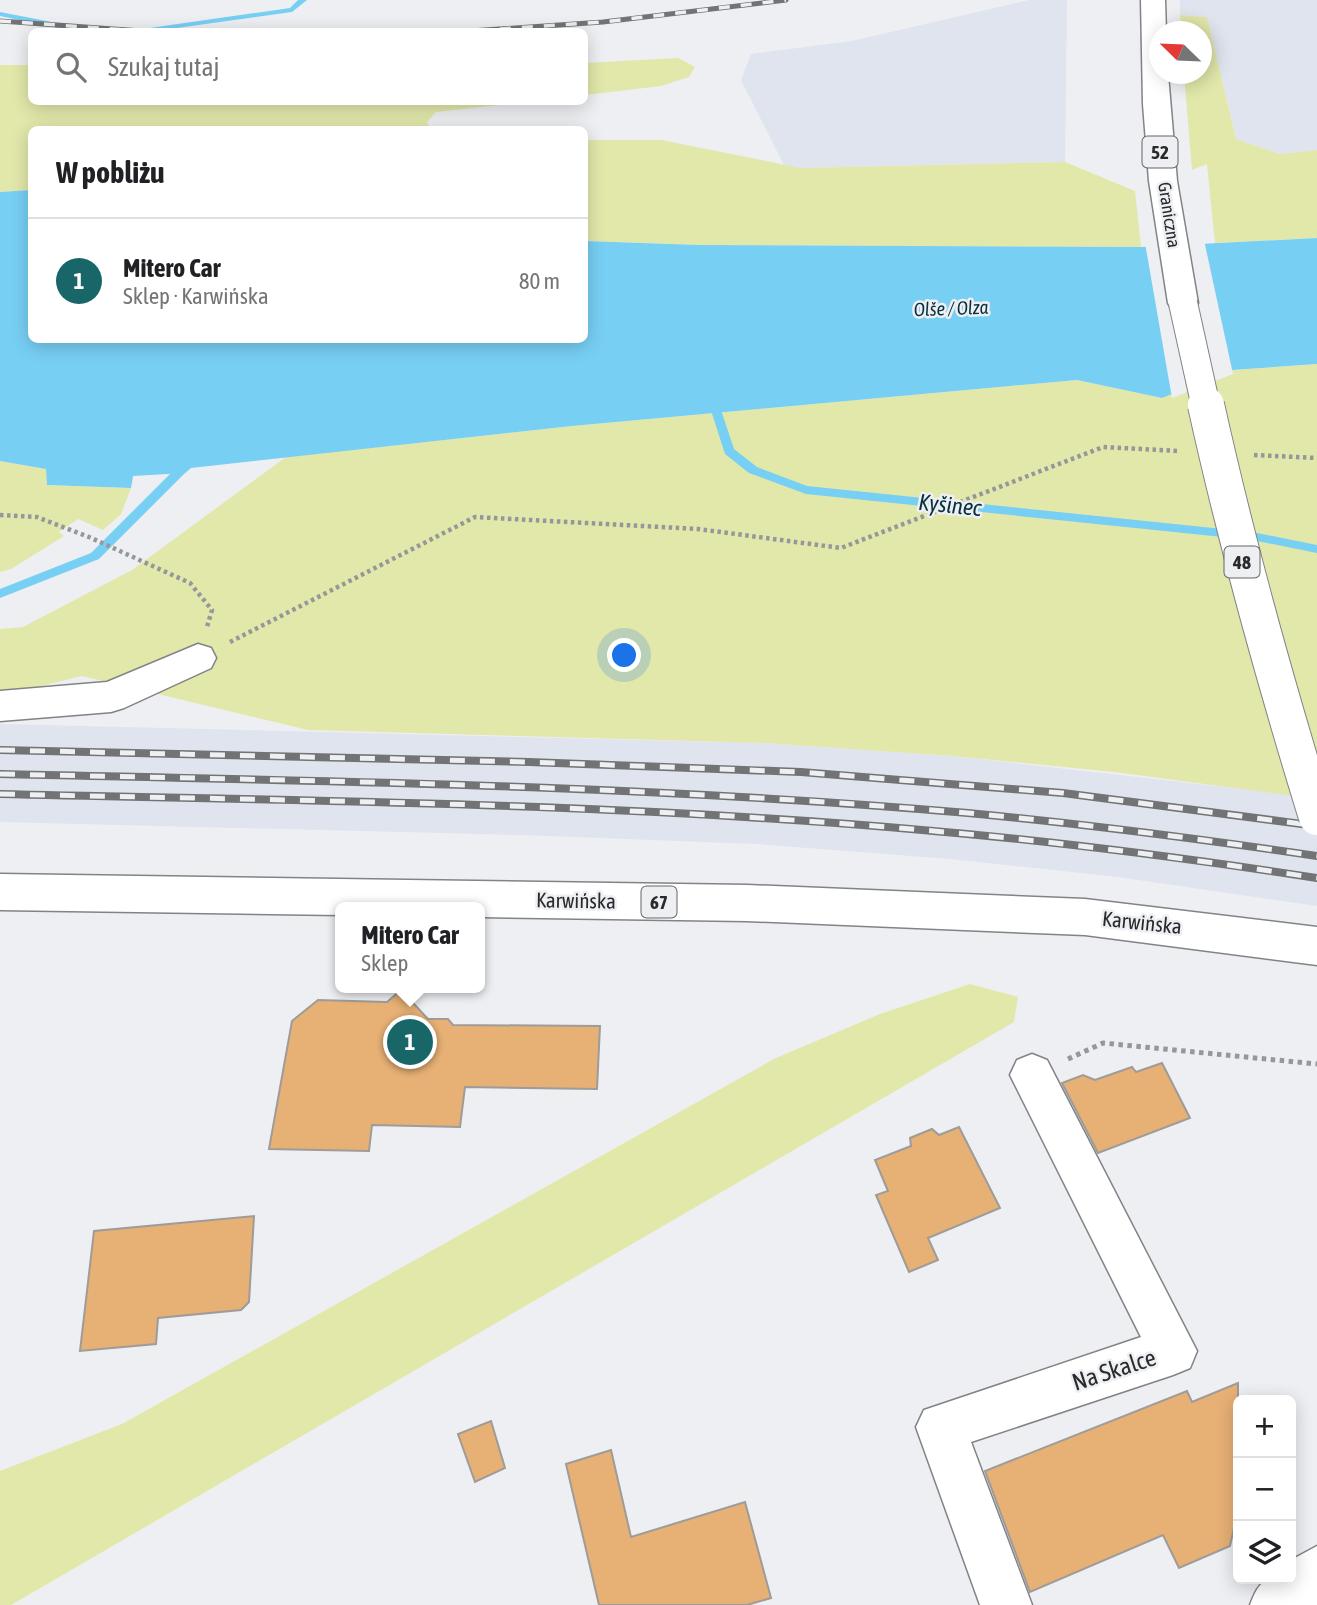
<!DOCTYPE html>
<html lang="pl">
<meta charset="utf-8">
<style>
:root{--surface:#fff;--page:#f6f6f6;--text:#202124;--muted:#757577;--line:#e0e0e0;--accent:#186667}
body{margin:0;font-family:"Asap Condensed",sans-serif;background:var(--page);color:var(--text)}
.controls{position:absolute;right:21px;bottom:21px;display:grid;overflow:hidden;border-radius:10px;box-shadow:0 4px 18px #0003}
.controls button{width:63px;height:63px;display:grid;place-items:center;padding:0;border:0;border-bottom:2px solid var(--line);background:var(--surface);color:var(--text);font:35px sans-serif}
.compass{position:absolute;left:1149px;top:21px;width:63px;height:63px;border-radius:50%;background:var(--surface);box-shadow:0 4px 18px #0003;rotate:293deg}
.you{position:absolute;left:625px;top:656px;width:24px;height:24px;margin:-18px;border:5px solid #fff;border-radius:50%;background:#1a73e8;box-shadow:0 0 0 10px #1a73e833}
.badge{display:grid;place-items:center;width:46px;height:46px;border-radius:50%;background:var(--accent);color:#fff;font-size:23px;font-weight:700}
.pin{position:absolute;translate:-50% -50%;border:4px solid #fff;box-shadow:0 2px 7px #0006}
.popup{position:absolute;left:335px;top:902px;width:150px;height:91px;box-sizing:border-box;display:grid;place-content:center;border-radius:10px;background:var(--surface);filter:drop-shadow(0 2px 5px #0005);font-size:23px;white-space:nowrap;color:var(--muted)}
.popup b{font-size:26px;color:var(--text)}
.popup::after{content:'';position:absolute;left:50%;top:100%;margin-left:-14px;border:14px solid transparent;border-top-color:var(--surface)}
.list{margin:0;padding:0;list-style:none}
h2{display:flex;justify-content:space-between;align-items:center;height:91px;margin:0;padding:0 28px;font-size:30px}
h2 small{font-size:23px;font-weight:400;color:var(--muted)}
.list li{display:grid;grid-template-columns:46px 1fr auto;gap:21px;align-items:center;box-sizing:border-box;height:126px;padding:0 28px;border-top:2px solid var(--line)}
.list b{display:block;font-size:26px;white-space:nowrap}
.list p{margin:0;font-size:23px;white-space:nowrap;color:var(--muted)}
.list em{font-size:23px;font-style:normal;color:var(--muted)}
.icon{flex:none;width:38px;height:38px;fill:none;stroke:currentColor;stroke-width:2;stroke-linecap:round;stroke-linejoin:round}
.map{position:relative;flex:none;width:1317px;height:1605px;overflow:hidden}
.search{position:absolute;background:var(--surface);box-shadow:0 4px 18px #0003;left:28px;top:28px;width:560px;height:77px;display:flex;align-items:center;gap:18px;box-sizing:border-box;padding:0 24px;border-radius:10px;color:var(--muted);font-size:26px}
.panel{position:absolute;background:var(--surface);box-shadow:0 4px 18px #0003;left:28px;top:126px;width:560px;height:217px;border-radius:10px}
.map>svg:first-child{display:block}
.built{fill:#dfe4ee}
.green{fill:#e2e8aa}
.water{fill:#77cff4}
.pier{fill:#eeeff2}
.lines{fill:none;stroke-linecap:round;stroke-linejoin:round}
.stream{fill:#77cff4;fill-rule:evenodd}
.building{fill:#e7b075;stroke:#9e9b99;stroke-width:2}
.minor-casing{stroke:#828386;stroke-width:3}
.major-casing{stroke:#828386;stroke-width:3}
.highway-casing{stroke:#828386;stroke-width:3}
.path-far1{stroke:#96979a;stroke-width:4.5;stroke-dasharray:3.5 3.5;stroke-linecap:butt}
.path{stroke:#96979a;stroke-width:5;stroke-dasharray:4.5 4.5;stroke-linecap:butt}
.minor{fill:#fff;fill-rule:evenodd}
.major{fill:#fff;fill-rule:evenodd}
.highway{fill:#fff;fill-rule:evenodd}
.rail-far1-casing{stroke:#727374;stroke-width:5}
.rail-casing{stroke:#727374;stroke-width:8}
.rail-far1{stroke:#eeeff2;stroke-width:3.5;stroke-dasharray:11;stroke-linecap:butt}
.rail{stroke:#eeeff2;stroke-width:5;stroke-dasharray:15;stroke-linecap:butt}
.major-bridge-far1-casing{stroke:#828386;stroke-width:30;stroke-linecap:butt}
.major-bridge-casing{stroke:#828386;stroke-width:38;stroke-linecap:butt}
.major-bridge-far1{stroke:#fff;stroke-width:28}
.major-bridge{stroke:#fff;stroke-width:36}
.labels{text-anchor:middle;stroke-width:5;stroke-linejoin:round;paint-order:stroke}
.far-street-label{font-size:18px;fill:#292a2b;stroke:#eeeff2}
.shield{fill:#eeeff2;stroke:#646567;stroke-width:2}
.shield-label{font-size:19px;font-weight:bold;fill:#292a2b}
.far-water-label{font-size:19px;font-style:italic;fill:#06303f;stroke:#eeeff2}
.street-label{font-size:21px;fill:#292a2b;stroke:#eeeff2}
.water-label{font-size:23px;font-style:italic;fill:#06303f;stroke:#eeeff2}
.near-street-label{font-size:24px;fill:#292a2b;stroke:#eeeff2}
</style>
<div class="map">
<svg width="1317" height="1605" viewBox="0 0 1317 1605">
<rect width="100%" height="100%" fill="#eeeff2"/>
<!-- built -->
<g class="built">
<polygon points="1029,0 1067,0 1065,162 801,168 784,165 741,80 751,54 852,41"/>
<polygon points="1180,0 1317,0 1317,150 1280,154 1236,139 1207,17 1180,15"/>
<polygon points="0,724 764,743 953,756 1278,793 1317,799 1317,906 1118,877 950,859 757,844 522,835 0,822"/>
</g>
<!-- green -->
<g class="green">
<polygon points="1180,15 1207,17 1236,139 1280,154 1317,150 1317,238 1215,243 1207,164 1192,170 1184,74 1202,74 1202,32 1181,31"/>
<polygon points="678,58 695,67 689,77 661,86 585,95 585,63"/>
<polygon points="0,65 31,65 32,102 526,102 436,112 427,122 430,129 32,130 31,190 0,192"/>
<polygon points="585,140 661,140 801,168 1065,162 1135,191 1141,247 699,245 585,241"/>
<polygon points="1317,364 1317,799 1114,772 953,756 764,743 308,730 82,676 0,696 0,629 23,627 132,570 286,457 572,426 1077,380 1162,398 1232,370"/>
<polygon points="0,461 47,469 47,485 131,488 121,514 103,530 78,519 59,532 64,536 11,569 0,572"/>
<polygon points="970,984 1018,997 1014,1022 11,1605 0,1605 0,1471 122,1424 776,1058 880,1014"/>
</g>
<!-- water -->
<polygon class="water" points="31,190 32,340 584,340 585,241 699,245 1141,247 1317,238 1317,364 1232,370 1162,398 1077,380 572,426 191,468 185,473 133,476 131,488 47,485 46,469 0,461 0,192"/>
<!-- pier -->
<polygon class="pier" points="1204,240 1233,374 1172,398 1145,243"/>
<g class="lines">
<!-- stream -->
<g class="stream">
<polygon points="298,0 307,0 292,12 148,32 122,32 290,8"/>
<polygon points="0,12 93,30 97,32 78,32 0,16"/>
<polygon points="712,395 717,398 734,449 757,467 807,486 1252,532 1317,545 1317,553 1252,540 806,494 749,473 725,454 707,398"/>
<polygon points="188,459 193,463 192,466 99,559 0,598 0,589 91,553 184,460"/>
</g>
</g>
<!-- building -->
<g class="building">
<polygon points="401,990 428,1019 448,1019 453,1025 600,1026 597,1089 465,1087 460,1127 372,1125 369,1151 269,1149 292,1021 318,1000 387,1002"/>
<polygon points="1162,1063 1190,1118 1098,1153 1062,1083 1083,1075 1095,1080 1132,1067 1136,1072"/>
<polygon points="959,1127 1000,1208 928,1238 938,1260 909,1272 876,1195 888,1191 875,1160 911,1146 910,1138 932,1129 939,1135"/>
<polygon points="254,1216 249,1302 241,1310 158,1318 156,1344 80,1351 94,1231"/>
<polygon points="1238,1383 1238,1510 1230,1546 1179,1568 1163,1535 1030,1592 985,1471 1187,1391 1192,1402"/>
<polygon points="491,1421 505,1468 475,1482 458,1434"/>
<polygon points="611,1450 631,1537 745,1502 771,1598 747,1605 599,1605 566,1464"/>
</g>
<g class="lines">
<!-- minor casing -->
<g class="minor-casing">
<g id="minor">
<polygon points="198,644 211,648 216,658 211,668 124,708 111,712 0,721 0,691 107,682"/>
<polygon points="1032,1054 1047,1060 1197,1351 1190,1368 1173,1375 971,1442 1032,1605 980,1605 916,1427 924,1410 1141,1337 1010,1075 1017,1060"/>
<path d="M1317 1546V1605H1250C1260 1579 1263 1579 1291 1579V1560Z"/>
</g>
</g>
<!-- major casing -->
<g class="major-casing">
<polygon id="major" points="0,874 747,885 1085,899 1317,927 1317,965 1085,935 747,921 480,917 480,907 340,907 340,915 0,910"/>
</g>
<!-- highway casing -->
<g class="highway-casing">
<polygon id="highway" points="1141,0 1165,0 1166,32 1160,32 1160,74 1168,74 1177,181 1198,303 1194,310 1183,313 1172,310 1168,303 1149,181 1143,104"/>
</g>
<!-- path-far1 -->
<g class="path-far1">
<polyline points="1254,455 1317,458"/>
<polyline points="0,515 37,517 89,537 190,583 212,610 207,627"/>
<polyline points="230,642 475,517 698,529 841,548 1103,447 1179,451"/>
</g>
<!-- path -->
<polyline class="path" points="1068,1059 1103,1043 1317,1064"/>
<!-- minor -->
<use href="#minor" class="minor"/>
<!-- major -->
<use href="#major" class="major"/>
<!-- highway -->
<use href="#highway" class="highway"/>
<!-- rail-far1 casing -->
<g class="rail-far1-casing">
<g id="rail-far1">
<polyline points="0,21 156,32"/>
<polyline points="456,32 603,22 786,0"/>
</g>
</g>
<!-- rail casing -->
<g class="rail-casing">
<g id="rail">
<polyline points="0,750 529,762 801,772 1063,793 1317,826"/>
<path d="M0 774C323 781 646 785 968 813 1085 824 1201 839 1317 856"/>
<path d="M0 794C307 801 616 803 922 830 1054 841 1186 858 1317 878"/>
</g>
</g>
<!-- rail-far1 -->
<use href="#rail-far1" class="rail-far1"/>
<!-- rail -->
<use href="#rail" class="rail"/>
<!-- major-bridge-far1 casing -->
<g class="major-bridge-far1-casing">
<polyline id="major-bridge-far1" points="1183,303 1206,407"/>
</g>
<!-- major-bridge casing -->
<g class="major-bridge-casing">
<path id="major-bridge" d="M1206 405C1237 545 1275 681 1317 817"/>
</g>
<!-- major-bridge-far1 -->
<use href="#major-bridge-far1" class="major-bridge-far1"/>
<!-- major-bridge -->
<use href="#major-bridge" class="major-bridge"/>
</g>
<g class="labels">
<!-- far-street labels -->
<g class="far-street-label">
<text transform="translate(1169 215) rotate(81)" y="6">Graniczna</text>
</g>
<!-- shield labels -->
<g class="shield">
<rect x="1142.5" y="136.5" width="35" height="31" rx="5"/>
<rect x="1224.5" y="546.5" width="35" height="31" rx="5"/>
<rect x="641.5" y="886.5" width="35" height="31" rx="5"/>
</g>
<g class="shield-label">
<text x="1160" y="159">52</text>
<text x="1242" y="569">48</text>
<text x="659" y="909">67</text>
</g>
<!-- far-water labels -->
<g class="far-water-label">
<text transform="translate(951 308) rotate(-2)" y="7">Olše / Olza</text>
</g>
<!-- street labels -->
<g class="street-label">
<text transform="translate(576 901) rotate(1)" y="7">Karwińska</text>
<text transform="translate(1142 923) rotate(6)" y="7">Karwińska</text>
</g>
<!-- water labels -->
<g class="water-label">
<text transform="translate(950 505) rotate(6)" y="8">Kyšinec</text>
</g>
<!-- near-street labels -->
<g class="near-street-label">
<text transform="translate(1114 1370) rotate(-18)" y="8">Na Skalce</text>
</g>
</g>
</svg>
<div class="controls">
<button>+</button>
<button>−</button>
<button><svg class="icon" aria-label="layers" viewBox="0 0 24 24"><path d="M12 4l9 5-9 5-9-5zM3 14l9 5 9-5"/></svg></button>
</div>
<svg class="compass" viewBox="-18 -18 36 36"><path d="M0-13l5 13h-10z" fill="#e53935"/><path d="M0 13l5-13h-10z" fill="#757577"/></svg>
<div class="you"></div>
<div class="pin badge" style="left:410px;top:1042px">1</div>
<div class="popup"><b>Mitero Car</b>Sklep</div>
<div class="search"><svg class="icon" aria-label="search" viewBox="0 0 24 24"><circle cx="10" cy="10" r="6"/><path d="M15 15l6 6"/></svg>Szukaj tutaj</div>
<section class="panel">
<h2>W pobliżu<small></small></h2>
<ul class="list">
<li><span class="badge">1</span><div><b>Mitero Car</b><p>Sklep · Karwińska</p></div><em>80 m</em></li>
</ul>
</section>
</div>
